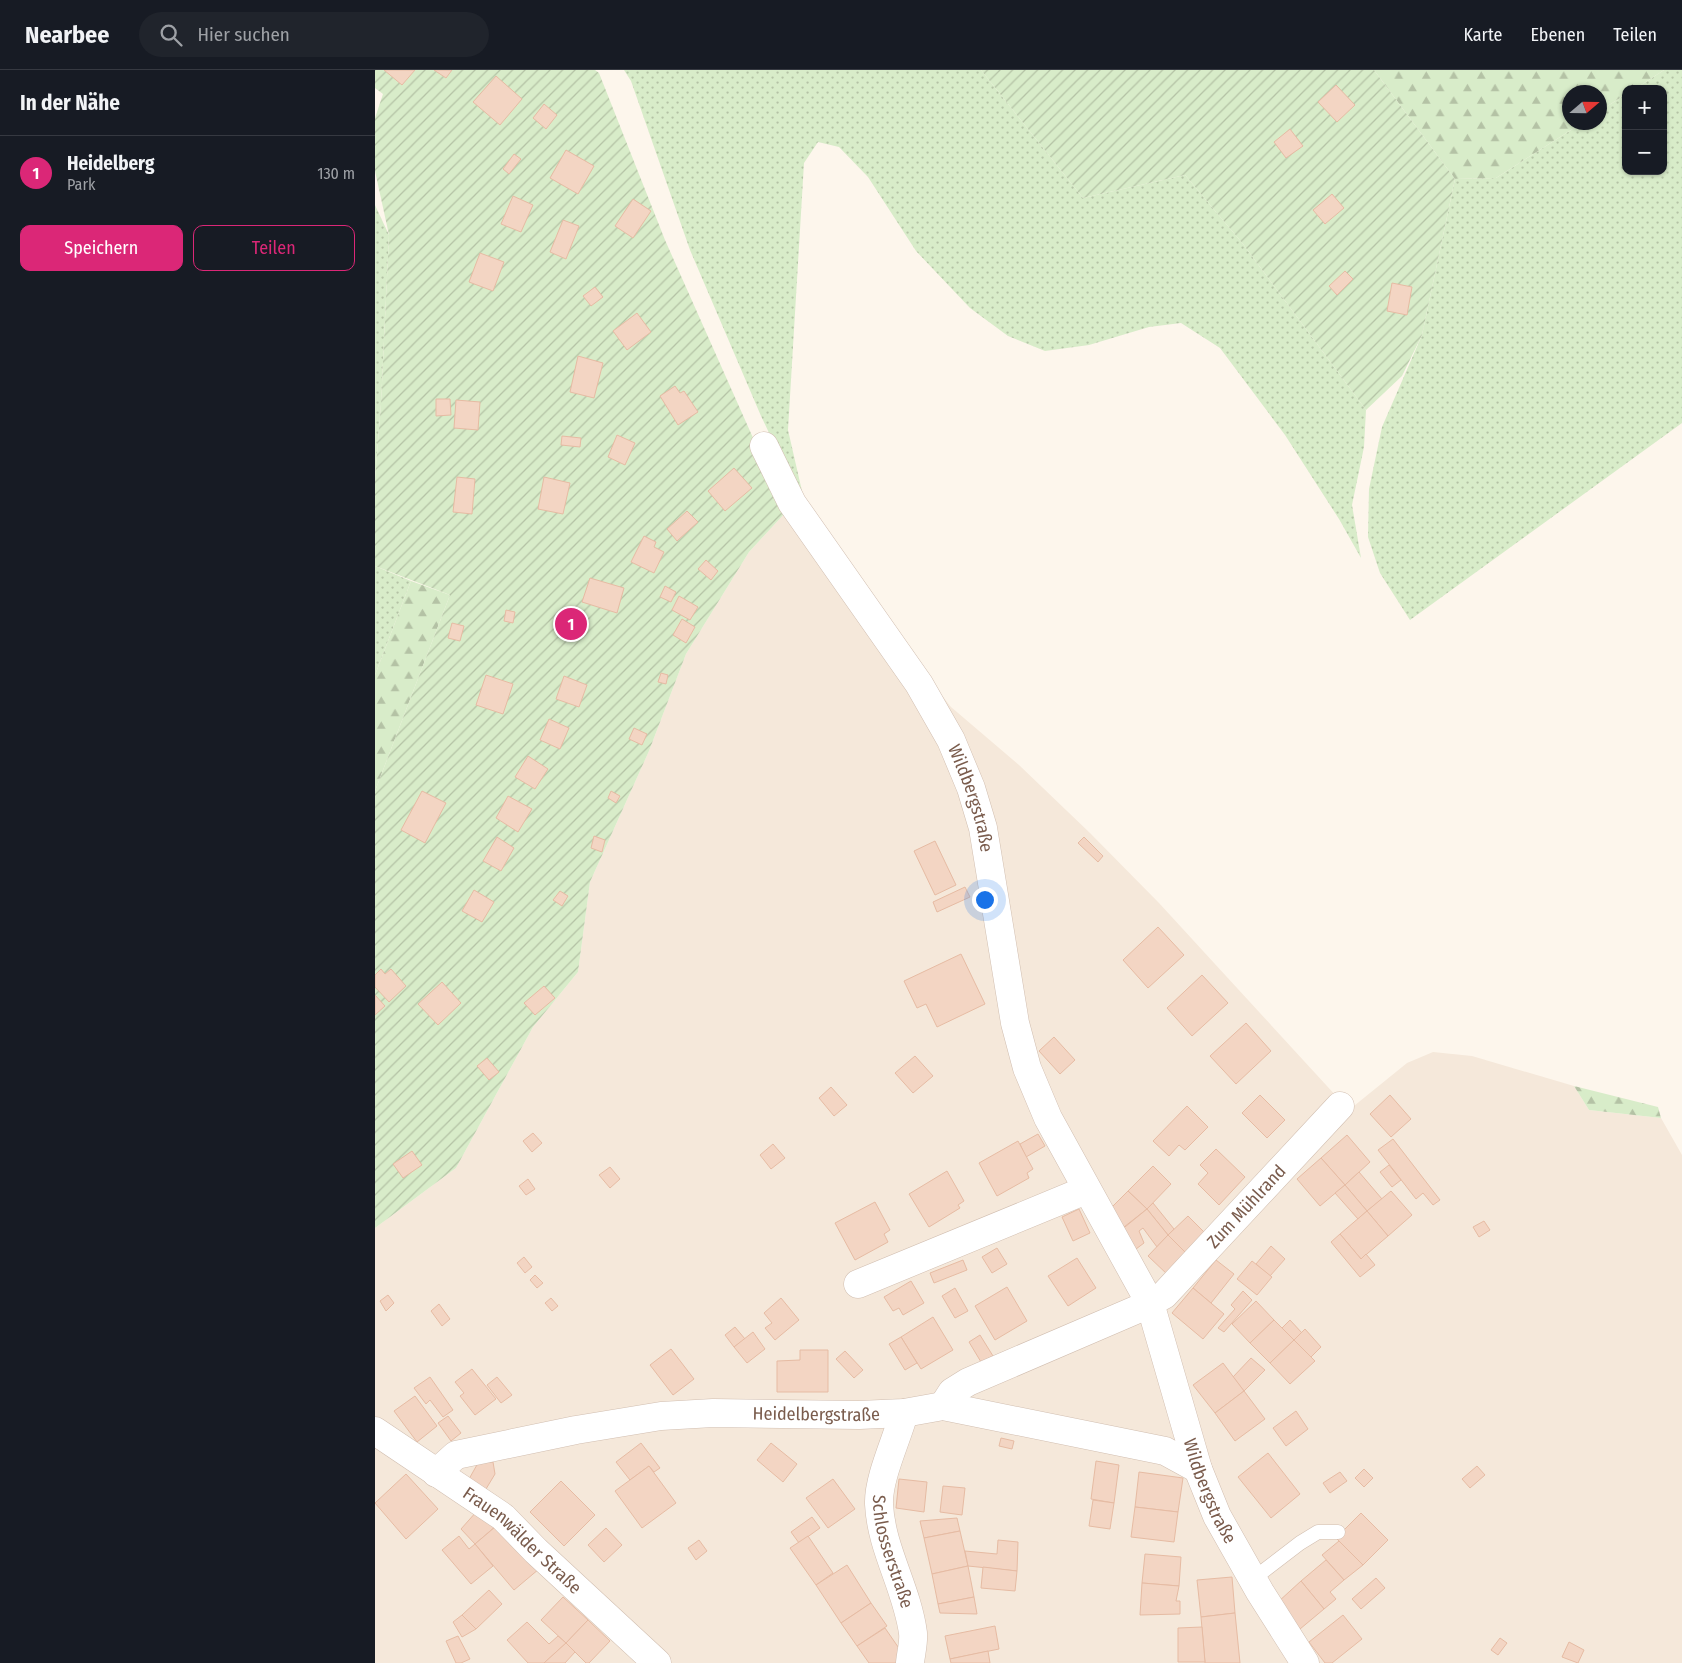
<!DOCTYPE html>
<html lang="de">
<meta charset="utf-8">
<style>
:root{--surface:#171b24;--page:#20242c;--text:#f1f3f6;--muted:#9ea1a6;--line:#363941;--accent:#db2777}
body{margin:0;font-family:"Fira Sans Condensed",sans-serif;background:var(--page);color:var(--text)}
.controls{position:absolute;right:15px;top:15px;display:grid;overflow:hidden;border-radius:10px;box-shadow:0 1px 4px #0004}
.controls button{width:45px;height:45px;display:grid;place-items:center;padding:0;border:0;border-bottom:1px solid var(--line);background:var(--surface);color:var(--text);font:25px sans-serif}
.compass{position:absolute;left:1187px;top:15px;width:45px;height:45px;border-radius:50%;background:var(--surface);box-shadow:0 1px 4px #0004;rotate:70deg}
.you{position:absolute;left:609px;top:829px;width:18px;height:18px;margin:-12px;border:4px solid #fff;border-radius:50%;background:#1a73e8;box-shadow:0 0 0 8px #1a73e833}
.badge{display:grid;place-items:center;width:32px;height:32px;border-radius:50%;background:var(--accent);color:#fff;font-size:16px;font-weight:700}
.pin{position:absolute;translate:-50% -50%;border:2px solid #fff;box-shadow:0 1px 5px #0006}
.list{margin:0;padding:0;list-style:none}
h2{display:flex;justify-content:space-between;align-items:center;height:65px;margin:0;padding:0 20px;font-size:21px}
h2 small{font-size:16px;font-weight:400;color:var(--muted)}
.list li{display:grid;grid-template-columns:32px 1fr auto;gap:15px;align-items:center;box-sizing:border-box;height:75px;padding:0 20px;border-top:1px solid var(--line)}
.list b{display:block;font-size:19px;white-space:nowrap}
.list p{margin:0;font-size:16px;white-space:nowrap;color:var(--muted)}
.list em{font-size:16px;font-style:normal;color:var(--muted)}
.actions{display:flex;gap:10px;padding:15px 20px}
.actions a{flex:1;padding:11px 0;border:1px solid var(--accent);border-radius:10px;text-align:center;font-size:18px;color:var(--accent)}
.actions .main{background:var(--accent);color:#fff}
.icon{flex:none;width:28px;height:28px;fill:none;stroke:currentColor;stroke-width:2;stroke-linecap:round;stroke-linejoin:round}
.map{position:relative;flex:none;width:1307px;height:1593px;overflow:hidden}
header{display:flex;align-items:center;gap:30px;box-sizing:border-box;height:70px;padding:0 25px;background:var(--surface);border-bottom:1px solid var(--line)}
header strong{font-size:24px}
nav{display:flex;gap:28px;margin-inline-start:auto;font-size:18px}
.search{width:350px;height:45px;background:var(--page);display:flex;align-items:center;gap:12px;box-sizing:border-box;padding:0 18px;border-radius:28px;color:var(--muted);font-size:19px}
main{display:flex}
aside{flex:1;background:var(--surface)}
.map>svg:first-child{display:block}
.residential{fill:#f5e8da}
.grass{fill:url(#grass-dots)}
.forest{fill:url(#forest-firs)}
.garden{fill:url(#garden-furrows)}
.building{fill:#f3d5c3;stroke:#e6bba3}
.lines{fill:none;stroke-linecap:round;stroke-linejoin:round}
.service-casing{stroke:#d1beb0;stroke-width:15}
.minor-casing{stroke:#d1beb0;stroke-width:29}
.service{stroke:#fff;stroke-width:14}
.minor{stroke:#fff;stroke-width:28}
.labels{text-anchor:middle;stroke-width:4.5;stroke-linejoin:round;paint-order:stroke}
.street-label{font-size:18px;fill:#7a5c4d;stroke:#fffaf3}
</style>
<header>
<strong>Nearbee</strong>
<div class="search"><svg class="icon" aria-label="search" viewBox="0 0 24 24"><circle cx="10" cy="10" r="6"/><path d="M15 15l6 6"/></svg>Hier suchen</div>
<nav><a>Karte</a><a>Ebenen</a><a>Teilen</a></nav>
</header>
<main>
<aside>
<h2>In der Nähe<small></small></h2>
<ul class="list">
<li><span class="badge">1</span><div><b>Heidelberg</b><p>Park</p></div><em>130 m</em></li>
</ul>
<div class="actions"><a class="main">Speichern</a><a>Teilen</a></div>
</aside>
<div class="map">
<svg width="1307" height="1593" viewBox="0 0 1307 1593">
<defs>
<pattern id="grass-dots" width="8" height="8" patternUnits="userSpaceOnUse" patternTransform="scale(1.25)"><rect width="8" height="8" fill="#d8ecc9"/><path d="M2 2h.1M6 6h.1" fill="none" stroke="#b4c2a5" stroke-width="1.8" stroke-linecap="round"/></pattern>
<pattern id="forest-firs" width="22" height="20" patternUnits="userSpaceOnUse" patternTransform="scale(1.25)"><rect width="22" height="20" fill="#d8ecc9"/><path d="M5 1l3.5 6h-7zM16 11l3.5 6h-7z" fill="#b4c2a5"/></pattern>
<pattern id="garden-furrows" width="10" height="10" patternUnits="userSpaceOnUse" patternTransform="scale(1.25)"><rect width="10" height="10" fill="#d8ecc9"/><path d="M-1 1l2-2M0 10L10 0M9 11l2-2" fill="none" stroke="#b4c2a5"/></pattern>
</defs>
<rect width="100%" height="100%" fill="#fdf6ec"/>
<!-- residential -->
<polygon class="residential" points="411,442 492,530 576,637 644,695 715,763 784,833 974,1040 1032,993 1058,982 1097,986 1199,1016 1214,1040 1286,1048 1307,1085 1307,1593 0,1593 0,1158 81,1098 158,957 203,902 215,812 274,681 311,584 374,482"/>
<!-- grass -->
<g class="grass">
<polygon points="249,0 606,0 708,128 810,105 868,174 991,340 989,377 977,435 986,488 964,449 910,365 845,278 806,253 774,257 714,275 670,281 633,266 595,238 541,181 493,107 464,77 443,72 429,93 413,360 432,443 386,346 315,180 256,11"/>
<polygon points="1289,0 1307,0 1307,353 1035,550 1005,503 993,467 994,419 1007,357 1047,265 1080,109 1121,108 1207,53 1224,52 1225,41 1251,24 1251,101 1288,101 1288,19 1260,19"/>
<polygon points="0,135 14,165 6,334 0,408"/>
<polygon points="0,496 36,511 0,605"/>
</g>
<!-- forest -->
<g class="forest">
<polygon points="999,0 1289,0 1260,19 1251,19 1251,24 1225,41 1224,22 1194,22 1194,52 1207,53 1121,108 1080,109"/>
<polygon points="36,511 75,525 0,721 0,605"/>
<polygon points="1199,1016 1283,1037 1286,1048 1214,1040"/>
</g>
<!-- garden -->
<g class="garden">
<polygon points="0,0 220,0 224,3 290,170 411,442 374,482 311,584 274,681 215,812 203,902 158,957 81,1098 0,1158 0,721 75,525 0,496 0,408 6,334 14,165 0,101 0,48 8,24 0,18"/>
<polygon points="606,0 999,0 1080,109 1047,265 1027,306 991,340 868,174 810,105 708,128"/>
</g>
<!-- building -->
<g class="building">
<polygon points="9,0 40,0 27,15"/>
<polygon points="59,0 77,0 71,8"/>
<polygon points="121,6 147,29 125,55 98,32"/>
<polygon points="961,15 980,35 962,52 943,32"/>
<polygon points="169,34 182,45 171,59 158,48"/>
<polygon points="915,59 928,76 911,88 899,72"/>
<polygon points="191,80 219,96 203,124 175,108"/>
<polygon points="139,84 146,89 134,104 128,99"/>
<polygon points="957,124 969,138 950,154 938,140"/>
<polygon points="138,126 158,135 146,162 126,154"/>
<polygon points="258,129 276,141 258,168 240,156"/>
<polygon points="188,150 204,156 191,189 175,182"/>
<polygon points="105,183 129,192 118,221 94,212"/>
<polygon points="970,201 978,209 962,225 954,216"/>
<polygon points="1017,213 1037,217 1032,245 1012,241"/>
<polygon points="220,217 228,227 216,236 208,226"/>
<polygon points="262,243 276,262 252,280 238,261"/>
<polygon points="203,286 228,293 219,328 195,322"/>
<polygon points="300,316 305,323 309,321 323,342 303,355 285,326"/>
<polygon points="61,329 75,329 76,345 61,346"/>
<polygon points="81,330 105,332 103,360 79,358"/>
<polygon points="242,365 260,373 250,395 233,387"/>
<polygon points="187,366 206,368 205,377 186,375"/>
<polygon points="359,398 377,418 350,441 333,421"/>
<polygon points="82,407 100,409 97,444 78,442"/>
<polygon points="169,407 195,413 188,444 163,439"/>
<polygon points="312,441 323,452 302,471 292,459"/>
<polygon points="269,466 281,472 279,477 289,482 279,503 256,492"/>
<polygon points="331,490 343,501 336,510 323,499"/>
<polygon points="215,508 249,518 242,543 207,532"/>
<polygon points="290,516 301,522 296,532 285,527"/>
<polygon points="304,526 323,537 315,550 297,540"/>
<polygon points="131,540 140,542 138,553 129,551"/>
<polygon points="307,549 320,557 311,573 298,565"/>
<polygon points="77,553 89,556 85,571 73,568"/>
<polygon points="286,603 293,605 291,614 283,612"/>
<polygon points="111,605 138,614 128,644 101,635"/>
<polygon points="189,606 212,615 204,637 181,629"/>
<polygon points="174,649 194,658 185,679 165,670"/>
<polygon points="259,658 272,664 267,675 254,669"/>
<polygon points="153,686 173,699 160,719 140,707"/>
<polygon points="47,721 71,733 50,773 26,760"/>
<polygon points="236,721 245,726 241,733 233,728"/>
<polygon points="133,726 157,739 143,762 121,748"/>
<polygon points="219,766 230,770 227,782 216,778"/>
<polygon points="122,767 139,778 126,801 108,791"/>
<polygon points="709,767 728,786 723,792 703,773"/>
<polygon points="560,771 581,815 560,825 539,781"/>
<polygon points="590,817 595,827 562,842 558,832"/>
<polygon points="99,820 119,832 107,852 87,841"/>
<polygon points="185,821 193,826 187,836 178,830"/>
<polygon points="783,857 809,885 773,918 748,890"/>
<polygon points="586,884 610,934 562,957 551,934 542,938 529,911"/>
<polygon points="6,899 10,904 16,899 31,916 14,932 0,917 0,905"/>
<polygon points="827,905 853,933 817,966 792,938"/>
<polygon points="67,912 86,933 63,955 43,934"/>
<polygon points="169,916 180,928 160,945 149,933"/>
<polygon points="0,925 10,936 0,945"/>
<polygon points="871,953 896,981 861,1014 835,986"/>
<polygon points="679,967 700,990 685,1004 664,981"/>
<polygon points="540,986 558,1006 538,1023 520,1003"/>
<polygon points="112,988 124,1002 114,1010 102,996"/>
<polygon points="456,1017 472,1035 459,1046 444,1028"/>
<polygon points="885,1025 910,1050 892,1068 867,1043"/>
<polygon points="1015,1025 1036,1049 1016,1067 995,1044"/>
<polygon points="812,1036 833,1057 810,1080 804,1075 794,1086 778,1071"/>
<polygon points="158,1063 167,1073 157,1082 148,1071"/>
<polygon points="663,1064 670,1076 651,1087 645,1074"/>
<polygon points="972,1065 995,1092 970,1115 946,1088"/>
<polygon points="1018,1069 1065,1130 1058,1135 1048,1123 1041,1129 1003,1080"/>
<polygon points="643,1071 658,1099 652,1103 654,1108 622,1126 604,1093"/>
<polygon points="398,1074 410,1088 396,1099 385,1085"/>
<polygon points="841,1079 870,1107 844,1135 823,1114 833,1103 825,1095"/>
<polygon points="37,1081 47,1095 28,1108 18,1094"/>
<polygon points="946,1088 970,1115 945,1136 922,1109"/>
<polygon points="1014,1095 1026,1110 1017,1117 1005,1102"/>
<polygon points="778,1096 796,1114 772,1139 753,1121"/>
<polygon points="235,1097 245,1109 235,1118 224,1105"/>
<polygon points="572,1101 589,1131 583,1135 585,1138 554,1157 534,1124"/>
<polygon points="984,1102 1007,1129 992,1141 970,1115"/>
<polygon points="153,1109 160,1119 151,1125 144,1116"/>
<polygon points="970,1115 992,1141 983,1149 960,1123"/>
<polygon points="753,1121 772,1139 749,1157 736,1138"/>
<polygon points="1016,1121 1037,1145 1013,1166 992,1141"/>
<polygon points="500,1132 515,1160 509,1164 513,1172 480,1190 460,1153"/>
<polygon points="778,1133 799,1159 793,1165 772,1139"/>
<polygon points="704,1139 715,1163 698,1171 687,1147"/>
<polygon points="772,1139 793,1165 782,1177 768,1158 764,1161 769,1173 757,1182 745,1161"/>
<polygon points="992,1141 1013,1166 986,1189 965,1164"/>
<polygon points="813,1146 832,1165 813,1185 793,1165"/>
<polygon points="1109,1151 1115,1160 1104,1167 1098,1157"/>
<polygon points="965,1164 986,1189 991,1184 1000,1195 985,1207 956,1172"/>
<polygon points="793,1165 813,1185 793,1205 773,1186"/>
<polygon points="896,1176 910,1189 895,1206 881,1194"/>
<polygon points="622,1178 632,1194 617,1203 607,1187"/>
<polygon points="149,1187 157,1197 150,1203 142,1193"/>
<polygon points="702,1188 721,1218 693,1236 673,1206"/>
<polygon points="588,1190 592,1200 559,1213 555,1203"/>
<polygon points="841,1190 859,1204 836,1233 818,1218"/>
<polygon points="877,1191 897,1207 882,1225 862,1209"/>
<polygon points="160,1205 168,1213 162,1218 155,1210"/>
<polygon points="536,1211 549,1233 528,1245 524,1238 518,1241 509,1227"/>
<polygon points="632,1217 652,1251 620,1270 600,1236"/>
<polygon points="580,1218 593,1241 580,1248 567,1226"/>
<polygon points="818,1218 849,1244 828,1269 797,1243"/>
<polygon points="868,1221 877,1230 849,1262 843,1258 860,1239 856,1235"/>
<polygon points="13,1225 19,1233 11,1241 5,1231"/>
<polygon points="176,1228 183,1236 177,1241 170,1233"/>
<polygon points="406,1228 424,1250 400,1270 390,1258 397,1253 389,1243"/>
<polygon points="881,1231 899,1250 875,1273 857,1254"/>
<polygon points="64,1234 75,1249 67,1256 56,1241"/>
<polygon points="558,1247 578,1280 546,1299 526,1267"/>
<polygon points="899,1250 919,1270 895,1293 875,1273"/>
<polygon points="915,1250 927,1263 919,1270 907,1258"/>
<polygon points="360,1257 370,1269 359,1277 350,1265"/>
<polygon points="930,1259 946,1277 936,1287 919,1270"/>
<polygon points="378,1262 390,1279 372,1293 359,1277"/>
<polygon points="605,1265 618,1286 606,1292 594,1272"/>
<polygon points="526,1267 542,1293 530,1300 514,1274"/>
<polygon points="919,1270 940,1291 915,1314 895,1293"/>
<polygon points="296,1279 319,1309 298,1325 275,1295"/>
<polygon points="425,1280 453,1280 453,1322 402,1322 402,1291 425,1290"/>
<polygon points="470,1281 488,1300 479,1308 461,1289"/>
<polygon points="876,1288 890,1300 869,1321 858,1307"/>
<polygon points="848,1293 869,1321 840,1343 818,1315"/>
<polygon points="97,1299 121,1329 100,1345 85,1326 89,1323 80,1312"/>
<polygon points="55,1307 78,1340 68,1347 55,1330 51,1334 39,1318"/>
<polygon points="122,1307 137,1325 126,1333 112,1315"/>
<polygon points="869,1321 890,1349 860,1371 840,1343"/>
<polygon points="40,1326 62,1356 42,1372 19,1341"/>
<polygon points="921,1341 933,1359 911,1376 898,1358"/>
<polygon points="73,1346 86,1363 76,1371 63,1353"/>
<polygon points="626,1368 639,1371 637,1379 624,1376"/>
<polygon points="266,1373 285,1398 279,1402 274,1396 255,1410 241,1392"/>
<polygon points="396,1373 422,1394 408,1412 382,1390"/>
<polygon points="893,1383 925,1424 896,1448 863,1407"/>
<polygon points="721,1391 744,1395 739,1433 716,1429"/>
<polygon points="118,1392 120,1404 111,1419 94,1409 103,1393"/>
<polygon points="274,1396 301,1433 267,1458 240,1421"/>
<polygon points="1102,1396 1110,1405 1095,1418 1087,1409"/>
<polygon points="989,1399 998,1408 989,1417 980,1408"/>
<polygon points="764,1402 808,1408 803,1442 760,1437"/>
<polygon points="965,1402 972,1411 955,1423 948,1413"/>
<polygon points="31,1404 63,1439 31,1469 0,1433"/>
<polygon points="458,1409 480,1439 453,1458 431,1428"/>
<polygon points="524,1409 552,1412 549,1442 521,1438"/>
<polygon points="186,1411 220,1445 189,1476 155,1442"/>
<polygon points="568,1416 590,1418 587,1445 565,1442"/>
<polygon points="718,1430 739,1433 735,1459 714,1456"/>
<polygon points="760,1437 803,1442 799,1472 756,1467"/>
<polygon points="102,1441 122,1455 100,1474 86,1459"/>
<polygon points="986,1443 1013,1470 988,1495 961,1468"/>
<polygon points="437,1447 445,1458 424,1473 416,1462"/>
<polygon points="582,1448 585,1461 549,1468 545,1451"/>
<polygon points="126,1452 164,1499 139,1520 100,1474"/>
<polygon points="231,1458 247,1475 229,1492 213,1475"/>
<polygon points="585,1461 593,1496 557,1504 549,1468"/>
<polygon points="84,1466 94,1479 100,1474 118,1496 96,1514 67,1480"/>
<polygon points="433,1466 458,1503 441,1515 415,1478"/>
<polygon points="324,1470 332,1481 321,1490 313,1478"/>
<polygon points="623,1470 643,1472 642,1501 593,1496 590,1481 622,1484"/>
<polygon points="964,1471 988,1495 969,1510 947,1485"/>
<polygon points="770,1484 806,1487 804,1516 767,1513"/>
<polygon points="951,1490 969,1510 955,1522 961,1529 949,1539 926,1511"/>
<polygon points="472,1495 496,1533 466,1553 441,1515"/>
<polygon points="593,1496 599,1527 563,1534 557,1504"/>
<polygon points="608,1497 642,1501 640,1521 606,1518"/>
<polygon points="857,1507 860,1543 826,1547 822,1510"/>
<polygon points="1001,1508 1010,1518 986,1539 977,1529"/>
<polygon points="926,1511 949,1539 925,1559 903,1532"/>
<polygon points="767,1513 804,1516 801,1531 805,1531 805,1544 765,1545"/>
<polygon points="114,1520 127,1534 101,1559 87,1545"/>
<polygon points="188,1527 213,1550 191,1573 166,1550"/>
<polygon points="599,1527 602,1544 565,1543 563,1534"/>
<polygon points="496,1533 512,1556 482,1576 466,1553"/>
<polygon points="860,1543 865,1593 830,1593 826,1547"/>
<polygon points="87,1545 101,1559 87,1567 78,1552"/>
<polygon points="968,1545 987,1569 957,1593 950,1593 934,1572"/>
<polygon points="213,1550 235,1571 214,1593 211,1593 191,1573"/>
<polygon points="152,1552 174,1574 183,1566 191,1573 169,1593 153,1593 132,1570"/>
<polygon points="620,1556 624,1579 575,1589 570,1566"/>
<polygon points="827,1557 830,1592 803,1592 803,1558"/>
<polygon points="510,1558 530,1587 521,1593 494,1593 482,1576"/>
<polygon points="83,1566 95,1589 86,1593 81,1593 71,1571"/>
<polygon points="1125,1568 1132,1573 1123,1585 1116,1580"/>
<polygon points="1194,1572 1209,1580 1203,1593 1187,1587"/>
<polygon points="191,1573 200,1582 190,1593 169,1593"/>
<polygon points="613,1581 615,1593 576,1593 575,1589"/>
</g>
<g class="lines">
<!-- service casing -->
<g class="service-casing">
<polyline id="service" points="878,1509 925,1473 943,1462 963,1462"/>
</g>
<!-- minor casing -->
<g class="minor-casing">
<g id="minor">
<path id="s1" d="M389 376 417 433 544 614 576 670 596 718 608 758 640 953 652 998 673 1048 775 1233 823 1399 842 1446 885 1522 930 1593"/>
<polyline points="483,1214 711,1120"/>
<path id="s2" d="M568 1336 577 1322 593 1312 763 1239 789 1225 965 1036"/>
<path id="s3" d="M529 1343C522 1369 503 1408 504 1434 506 1479 532 1518 538 1563 539 1572 536 1583 535 1593"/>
<path id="s4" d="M0 1361 128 1447 161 1481 282 1593"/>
<path id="s5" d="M61 1403 81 1385 201 1360 286 1346 338 1343 484 1345 529 1343 568 1336 790 1381 823 1399"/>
</g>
</g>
<!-- service -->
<use href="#service" class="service"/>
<!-- minor -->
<use href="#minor" class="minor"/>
</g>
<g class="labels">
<!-- street labels -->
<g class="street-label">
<text dy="6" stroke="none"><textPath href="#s1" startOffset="411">Wildbergstraße</textPath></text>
<text dy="6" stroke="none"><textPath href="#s2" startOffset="371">Zum Mühlrand</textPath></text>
<text dy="6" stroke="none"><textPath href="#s5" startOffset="391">Heidelbergstraße</textPath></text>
<text dy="6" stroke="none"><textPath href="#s1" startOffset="1150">Wildbergstraße</textPath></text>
<text dy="6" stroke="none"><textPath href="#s4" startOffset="184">Frauenwälder Straße</textPath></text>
<text dy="6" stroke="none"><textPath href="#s3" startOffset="144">Schlosserstraße</textPath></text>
</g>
</g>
</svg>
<div class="controls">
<button>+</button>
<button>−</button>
</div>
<svg class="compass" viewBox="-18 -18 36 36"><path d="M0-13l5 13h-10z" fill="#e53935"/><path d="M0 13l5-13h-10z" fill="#9ea1a6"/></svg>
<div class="you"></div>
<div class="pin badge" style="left:196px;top:554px">1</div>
</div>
</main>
